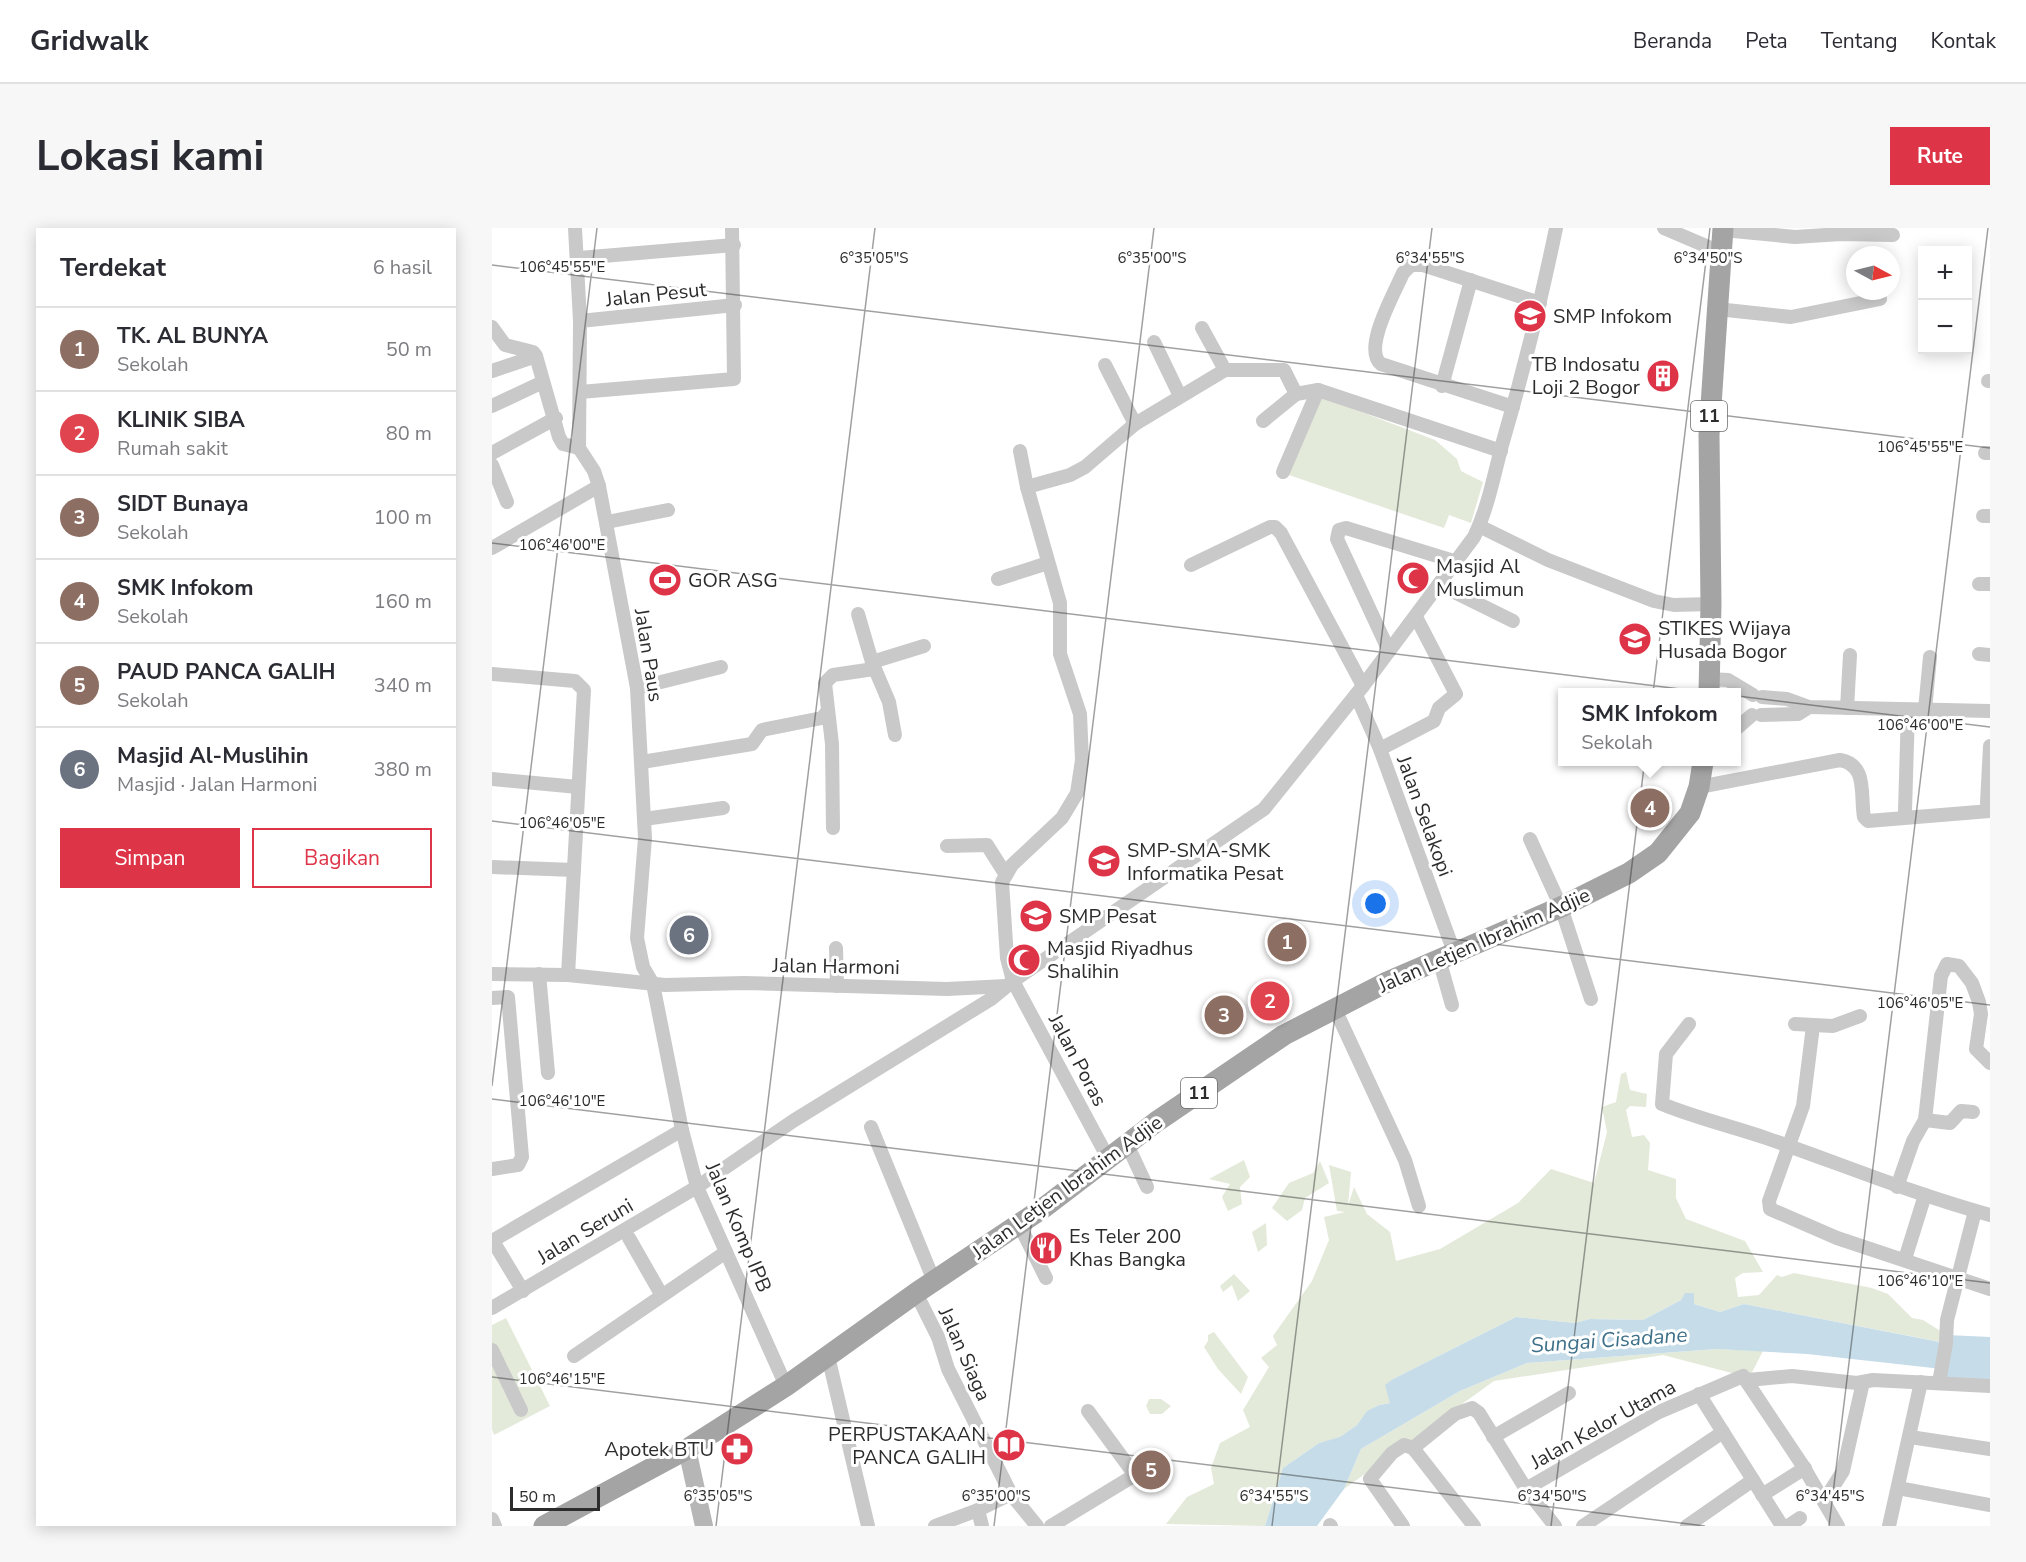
<!DOCTYPE html>
<html lang="id">
<meta charset="utf-8">
<style>
:root{--surface:#fff;--page:#f7f7f7;--text:#2b2b33;--muted:#7c7c81;--line:#e1e1e2;--accent:#de3448}
body{margin:0;font-family:"Nunito Sans",sans-serif;background:var(--page);color:var(--text)}
.controls{position:absolute;right:18px;top:18px;display:grid;overflow:hidden;border-radius:0px;box-shadow:0 3px 15px #0003}
.controls button{width:54px;height:54px;display:grid;place-items:center;padding:0;border:0;border-bottom:2px solid var(--line);background:var(--surface);color:var(--text);font:30px sans-serif}
.compass{position:absolute;left:1354px;top:18px;width:54px;height:54px;border-radius:50%;background:var(--surface);box-shadow:0 3px 15px #0003;rotate:97deg}
.scale{position:absolute;left:18px;bottom:15px;width:90px;box-sizing:border-box;padding-left:6px;border:3px solid #2c2c2c;border-top:0;font-size:16px;line-height:21px;white-space:nowrap;color:#2c2c2c;-webkit-text-stroke:4px #fff;paint-order:stroke}
.you{position:absolute;left:884px;top:676px;width:21px;height:21px;margin:-15px;border:4px solid #fff;border-radius:50%;background:#1a73e8;box-shadow:0 0 0 9px #1a73e833}
.badge{display:grid;place-items:center;width:39px;height:39px;border-radius:50%;background:var(--accent);color:#fff;font-size:20px;font-weight:700}
.pin{position:absolute;translate:-50% -50%;border:3px solid #fff;box-shadow:0 2px 6px #0006}
.popup{position:absolute;left:1066px;top:460px;width:183px;height:78px;box-sizing:border-box;display:grid;place-content:center;border-radius:0px;background:var(--surface);filter:drop-shadow(0 2px 4px #0005);font-size:20px;white-space:nowrap;color:var(--muted)}
.popup b{font-size:22px;color:var(--text)}
.popup::after{content:'';position:absolute;left:50%;top:100%;margin-left:-12px;border:12px solid transparent;border-top-color:var(--surface)}
.list{margin:0;padding:0;list-style:none}
h2{display:flex;justify-content:space-between;align-items:center;height:78px;margin:0;padding:0 24px;font-size:26px}
h2 small{font-size:20px;font-weight:400;color:var(--muted)}
.list li{display:grid;grid-template-columns:39px 1fr auto;gap:18px;align-items:center;box-sizing:border-box;height:84px;padding:0 24px;border-top:2px solid var(--line)}
.list b{display:block;font-size:22px;white-space:nowrap}
.list p{margin:0;font-size:20px;white-space:nowrap;color:var(--muted)}
.list em{font-size:20px;font-style:normal;color:var(--muted)}
.actions{display:flex;gap:12px;padding:18px 24px}
.actions a{flex:1;padding:14px 0;border:2px solid var(--accent);border-radius:0px;text-align:center;font-size:21px;color:var(--accent)}
.actions .main{background:var(--accent);color:#fff}
.map{position:relative;flex:none;width:1498px;height:1298px;overflow:hidden;border-radius:0px}
header{display:flex;align-items:center;gap:36px;box-sizing:border-box;height:84px;padding:0 30px;background:var(--surface);border-bottom:2px solid var(--line)}
header strong{font-size:28px}
nav{display:flex;gap:33px;margin-inline-start:auto;font-size:21px}
.intro{display:flex;align-items:center;justify-content:space-between;box-sizing:border-box;height:144px;padding:0 36px}
h1{margin:0;font-size:42px}
.button{padding:15px 27px;border-radius:0px;background:var(--accent);color:#fff;font-size:21px;font-weight:700}
main{display:flex;gap:36px;padding:0 36px}
aside{flex:1;background:var(--surface);border-radius:0px;box-shadow:0 3px 15px #0003}
.map>svg:first-child{display:block}
.green{fill:#e3eada}
.water{fill:#c6dde9}
.lines{fill:none;stroke-linecap:round;stroke-linejoin:round}
.river{stroke:#c6dde9;stroke-width:21}
.minor{stroke:#c9c9c9;stroke-width:14}
.secondary{stroke:#b6b6b6;stroke-width:18}
.primary{stroke:#a4a4a4;stroke-width:21}
.ticks{fill:none;stroke:#2c2c2c;stroke-width:1.5;stroke-opacity:0.45}
.labels{text-anchor:middle;stroke-width:6;stroke-linejoin:round;paint-order:stroke}
.shield{fill:#fff;stroke:#6b6b6b;stroke-width:1.5}
.shield-label{font-size:18px;font-weight:bold;fill:#2c2c2c}
.street-label{font-size:20px;fill:#2c2c2c;stroke:#fff}
.poi-label{font-size:20px;fill:#2c2c2c;stroke:#fff;text-anchor:start}
.water-label{font-size:21px;font-style:italic;fill:#3e708a;stroke:#fff}
.ticks-label{font-size:15px;text-anchor:middle;fill:#2c2c2c;stroke:#fff;stroke-width:6;stroke-linejoin:round;paint-order:stroke}
</style>
<header>
<strong>Gridwalk</strong>
<nav><a>Beranda</a><a>Peta</a><a>Tentang</a><a>Kontak</a></nav>
</header>
<div class="intro"><h1>Lokasi kami</h1><a class="button">Rute</a></div>
<main>
<aside>
<h2>Terdekat<small>6 hasil</small></h2>
<ul class="list">
<li><span class="badge" style="background:#8d6e63">1</span><div><b>TK. AL BUNYA</b><p>Sekolah</p></div><em>50 m</em></li>
<li><span class="badge" style="background:#e0444e">2</span><div><b>KLINIK SIBA</b><p>Rumah sakit</p></div><em>80 m</em></li>
<li><span class="badge" style="background:#8d6e63">3</span><div><b>SIDT Bunaya</b><p>Sekolah</p></div><em>100 m</em></li>
<li><span class="badge" style="background:#8d6e63">4</span><div><b>SMK Infokom</b><p>Sekolah</p></div><em>160 m</em></li>
<li><span class="badge" style="background:#8d6e63">5</span><div><b>PAUD PANCA GALIH</b><p>Sekolah</p></div><em>340 m</em></li>
<li><span class="badge" style="background:#6b7280">6</span><div><b>Masjid Al-Muslihin</b><p>Masjid · Jalan Harmoni</p></div><em>380 m</em></li>
</ul>
<div class="actions"><a class="main">Simpan</a><a>Bagikan</a></div>
</aside>
<div class="map">
<svg width="1498" height="1298" viewBox="0 0 1498 1298">
<rect width="100%" height="100%" fill="#fff"/>
<!-- green -->
<g class="green">
<polygon points="830,169 943,212 965,231 969,243 991,254 979,295 957,287 952,300 797,247"/>
<polygon points="1134,844 1138,862 1155,866 1154,879 1138,878 1134,882 1140,909 1152,907 1158,915 1156,942 1184,951 1184,970 1194,991 1253,1013 1271,1044 1251,1045 1243,1050 1246,1069 1267,1067 1285,1047 1290,1049 1302,1045 1380,1060 1396,1066 1420,1090 1431,1092 1455,1107 1454,1115 1252,1076 1228,1084 1202,1076 1202,1065 1151,1092 1098,1091 1083,1095 1024,1089 901,1151 898,1175 887,1177 876,1183 865,1197 847,1210 827,1215 791,1240 773,1298 674,1296 695,1269 722,1256 719,1240 728,1215 758,1199 751,1182 777,1139 769,1130 785,1117 781,1108 820,1053 837,1012 832,989 853,984 845,983 837,937 859,944 856,978 862,959 875,986 898,1004 904,1033 948,1021 1026,975 1059,941 1102,955 1115,904 1110,879 1124,874 1129,846"/>
<polygon points="752,932 758,949 748,959 750,976 736,983 730,969 738,956 717,951"/>
<polygon points="828,933 837,955 813,970 810,982 795,993 780,980 797,955 821,945"/>
<polygon points="774,995 775,1017 766,1024 760,1004"/>
<polygon points="742,1046 758,1063 746,1073 740,1057 731,1064 728,1058"/>
<polygon points="14,1090 58,1178 2,1207 0,1201 0,1097"/>
<polygon points="722,1104 756,1149 749,1166 726,1141 712,1119 716,1113 716,1107"/>
<polygon points="1225,1121 1271,1123 1256,1152 1251,1148 1171,1127 1002,1153 852,1261 869,1221 968,1163 1035,1135"/>
<polygon points="657,1171 669,1171 679,1178 670,1186 658,1186 654,1178"/>
</g>
<!-- water -->
<polygon class="water" points="1193,1065 1202,1065 1202,1076 1228,1084 1252,1076 1453,1115 1455,1107 1498,1109 1498,1158 1447,1155 1450,1141 1315,1126 1225,1121 1035,1135 968,1163 869,1221 852,1261 825,1298 773,1298 791,1240 827,1215 848,1209 865,1197 875,1183 887,1177 898,1175 893,1157 901,1151 1024,1089 1083,1095 1098,1091 1151,1092 1189,1072"/>
<g class="lines">
<!-- river -->
<polyline class="river" points="1318,1109 1400,1121"/>
<!-- minor -->
<g class="minor">
<polyline points="83,0 88,93 87,220 102,243 107,258 145,460 153,610 145,710 151,739 161,756 190,902 205,959 294,1158"/>
<polyline points="1172,0 1228,24"/>
<polyline points="1231,2 1303,9 1349,6 1401,7"/>
<polyline points="87,30 242,17"/>
<polyline points="1225,81 1299,89 1388,71"/>
<polyline points="88,93 243,77"/>
<polyline points="0,99 13,117 41,124 44,128"/>
<polyline points="710,100 733,142"/>
<polyline points="662,114 688,168"/>
<polyline points="613,137 643,196"/>
<polyline points="0,143 44,128 67,209 71,216 87,220"/>
<polyline points="1496,153 1498,153"/>
<polyline points="950,158 979,52"/>
<polyline points="88,164 242,151 240,0"/>
<polyline points="0,178 51,154"/>
<path d="M1021 179 889 136C870 121 903 64 911 45L919 37H931L1048 75"/>
<polyline points="771,193 804,166 826,162 1009,223"/>
<polyline points="528,223 535,259 568,375 568,426 588,486 590,532 585,565 570,590 520,637 510,654 515,730 521,753 616,930"/>
<polyline points="0,225 64,190"/>
<polyline points="1493,225 1498,225"/>
<polyline points="0,237 15,274"/>
<polyline points="791,244 826,162"/>
<polyline points="535,259 578,247 593,239 643,196 733,142 792,142 804,166"/>
<polyline points="1491,288 1498,288"/>
<polyline points="115,294 176,282"/>
<polyline points="987,298 1056,332 1162,373 1182,377 1219,376"/>
<polyline points="0,320 107,258"/>
<polyline points="699,337 778,299 783,299 789,305 871,458"/>
<polyline points="506,351 556,335"/>
<polyline points="1487,356 1498,356"/>
<polyline points="948,357 1021,393"/>
<polyline points="366,386 380,434 397,474 403,507"/>
<polyline points="897,423 845,311 847,302 854,300 965,334"/>
<polyline points="1487,426 1498,427"/>
<polyline points="380,434 432,418"/>
<polyline points="0,446 83,453 92,462 76,747"/>
<polyline points="1217,451 1236,452 1261,467"/>
<polyline points="145,460 229,439"/>
<polyline points="864,467 888,521 962,724"/>
<polyline points="1270,469 1295,471 1317,479 1498,483"/>
<polyline points="1355,480 1358,427"/>
<polyline points="1433,482 1438,429"/>
<polyline points="1269,487 1306,486 1317,479"/>
<polyline points="1245,500 1260,487"/>
<polyline points="888,521 942,493 947,480 964,466 924,389"/>
<polyline points="150,534 260,516 270,502 330,490 335,484"/>
<polyline points="0,551 86,559"/>
<path d="M1207 559 1348 532C1376 537 1368 566 1372 589L1376 593 1498 583"/>
<polyline points="1495,575 1498,518"/>
<polyline points="1413,583 1416,482"/>
<polyline points="152,591 231,580"/>
<polyline points="341,600 340,516 333,455 341,447 382,441"/>
<polyline points="1038,611 1069,679 1099,771"/>
<polyline points="455,618 495,617 514,647"/>
<polyline points="0,639 82,642"/>
<polyline points="344,720 345,758"/>
<polyline points="947,731 960,777"/>
<polyline points="0,746 76,747 173,757 252,755 455,761 514,758"/>
<polyline points="47,746 56,845"/>
<polyline points="0,770 16,769 30,929 26,937 0,941"/>
<polyline points="843,781 913,932 927,978"/>
<path d="M1197 796 1174 826 1170 876C1204 890 1239 898 1274 910 1349 936 1421 966 1498 987"/>
<polyline points="1303,796 1341,798 1368,788"/>
<polyline points="1321,798 1311,878 1277,973 1278,981 1345,1010 1498,1061"/>
<polyline points="1433,892 1458,895 1469,883 1481,884"/>
<polyline points="379,899 442,1053"/>
<polyline points="635,916 655,959"/>
<polyline points="1405,959 1421,913 1433,892 1449,748 1455,736 1467,738 1480,755 1487,774 1489,786 1484,821 1498,835"/>
<polyline points="527,996 554,1050"/>
<polyline points="137,1010 169,1066"/>
<polyline points="0,1013 190,902"/>
<polyline points="1,1013 31,1063"/>
<polyline points="1413,1031 1433,967"/>
<polyline points="424,1065 446,1109 456,1141 519,1266 545,1298"/>
<path d="M0 1080 205 959 301 893 499 771 521 753 772 581 871 458 982 309C996 280 1002 247 1010 217 1031 145 1049 73 1064 0"/>
<polyline points="0,1122 29,1182"/>
<polyline points="82,1128 234,1024"/>
<polyline points="336,1128 376,1298"/>
<polyline points="1256,1152 1300,1148 1365,1155 1381,1152 1498,1158"/>
<polyline points="1447,1155 1454,1115 1455,1092 1483,983"/>
<polyline points="1207,1166 1290,1298"/>
<polyline points="1001,1209 1077,1165"/>
<polyline points="1418,1209 1498,1221"/>
<polyline points="921,1220 982,1298"/>
<polyline points="1406,1260 1498,1277"/>
<polyline points="1034,1261 1167,1184 1251,1148 1311,1238 1346,1298"/>
<polyline points="1270,1267 1313,1240"/>
<polyline points="1332,1273 1351,1243 1371,1154"/>
<polyline points="486,1282 490,1298"/>
<polyline points="0,1291 3,1298"/>
<polyline points="838,1297 839,1298"/>
<polyline points="443,1298 486,1282 519,1266"/>
<polyline points="559,1298 643,1247 596,1183"/>
<polyline points="911,1298 878,1251 900,1225 912,1217 921,1220 963,1186 980,1180 987,1185 1034,1261 1063,1298"/>
<polyline points="1091,1298 1231,1204"/>
<polyline points="1195,1298 1261,1252"/>
<polyline points="1296,1298 1308,1290"/>
<polyline points="1397,1298 1429,1154"/>
</g>
<!-- secondary -->
<polyline class="secondary" points="195,1221 212,1298"/>
<!-- primary -->
<g class="primary">
<polyline points="1217,464 1219,376 1217,207 1231,0"/>
<polyline points="52,1298 195,1221 294,1158 424,1065 554,978 664,894 792,807 893,755 1069,679 1137,645 1166,625 1198,585 1207,559 1211,534"/>
</g>
</g>
<!-- ticks -->
<path class="ticks" d="M0 37 1498 220M0 315 1498 499M0 593 1498 777M0 858 105 0M0 871 1498 1055M0 1149 1213 1298M224 1298 383 0M502 1298 662 0M780 1298 940 0M1059 1298 1218 0M1337 1298 1496 0"/>
<!-- icons -->
<defs>
<g id="school-disc" transform="scale(1.725)"><circle r="9.5" fill="#de3448" stroke="#fff"/><path d="M0-5L7-2L0 1L-7-2ZM-4 1L0 2.5L4 1V4Q0 6-4 4Z" fill="#fff"/></g>
<g id="building-disc" transform="scale(1.725)"><circle r="9.5" fill="#de3448" stroke="#fff"/><path d="M-4-6H4V6H1V3H-1V6H-4ZM-2.5-4.3h1.7v1.8h-1.7ZM.8-4.3h1.7v1.8H.8ZM-2.5-1h1.7V.8h-1.7ZM.8-1h1.7V.8H.8Z" fill="#fff"/></g>
<g id="mosque-disc" transform="scale(1.725)"><circle r="9.5" fill="#de3448" stroke="#fff"/><path d="M3.5-4.9A6 6 0 1 0 3.5 4.9A5 5 0 1 1 3.5-4.9Z" fill="#fff"/></g>
<g id="stadium-disc" transform="scale(1.725)"><circle r="9.5" fill="#de3448" stroke="#fff"/><path d="M0-5a6.5 5 0 1 0 0 10a6.5 5 0 1 0 0-10ZM-3.5-1.8h7v3.6h-7Z" fill="#fff"/></g>
<g id="university-disc" transform="scale(1.725)"><circle r="9.5" fill="#de3448" stroke="#fff"/><path d="M0-5L7-2L0 1L-7-2ZM-4 1L0 2.5L4 1V4Q0 6-4 4Z" fill="#fff"/></g>
<g id="restaurant-disc" transform="scale(1.725)"><circle r="9.5" fill="#de3448" stroke="#fff"/><path d="M-5-6h1v4h1v-4h1v4h1v-4h1v5L-1.5 .5V6h-2V.5L-5-1ZM5-6V6H3V1.5H1.5Q1.5-4 5-6Z" fill="#fff"/></g>
<g id="library-disc" transform="scale(1.725)"><circle r="9.5" fill="#de3448" stroke="#fff"/><path d="M-6-4Q-3-5.5-.7-3.5V5Q-3 3-6 4ZM6-4Q3-5.5 .7-3.5V5Q3 3 6 4Z" fill="#fff"/></g>
<g id="pharmacy-disc" transform="scale(1.725)"><circle r="9.5" fill="#de3448" stroke="#fff"/><path d="M-2-6h4v4h4v4h-4v4h-4v-4h-4v-4h4Z" fill="#fff"/></g>
</defs>
<g fill-rule="evenodd">
<use href="#school-disc" x="1038" y="88"/>
<use href="#building-disc" x="1171" y="148"/>
<use href="#mosque-disc" x="921" y="350"/>
<use href="#stadium-disc" x="173" y="352"/>
<use href="#university-disc" x="1143" y="411"/>
<use href="#school-disc" x="612" y="633"/>
<use href="#school-disc" x="544" y="688"/>
<use href="#mosque-disc" x="532" y="732"/>
<use href="#restaurant-disc" x="554" y="1020"/>
<use href="#library-disc" x="517" y="1217"/>
<use href="#pharmacy-disc" x="245" y="1221"/>
</g>
<g class="labels">
<!-- shield labels -->
<g class="shield">
<rect x="1199" y="173" width="36" height="30" rx="4.5"/>
<rect x="689" y="850" width="36" height="30" rx="4.5"/>
</g>
<g class="shield-label">
<text x="1217" y="194">11</text>
<text x="707" y="871">11</text>
</g>
<!-- street labels -->
<g class="street-label">
<text transform="translate(164 66) rotate(-6)" y="7">Jalan Pesut</text>
<text transform="translate(157 427) rotate(81)" y="7">Jalan Paus</text>
<text transform="translate(933 588) rotate(70)" y="7">Jalan Selakopi</text>
<text transform="translate(992 712) rotate(-24)" y="7">Jalan Letjen Ibrahim Adjie</text>
<text transform="translate(344 738) rotate(1)" y="7">Jalan Harmoni</text>
<text transform="translate(586 832) rotate(62)" y="7">Jalan Poras</text>
<text transform="translate(575 959) rotate(-36)" y="7">Jalan Letjen Ibrahim Adjie</text>
<text transform="translate(247 999) rotate(67)" y="7">Jalan Komp IPB</text>
<text transform="translate(93 1003) rotate(-31)" y="7">Jalan Seruni</text>
<text transform="translate(473 1126) rotate(66)" y="7">Jalan Siaga</text>
<text transform="translate(1111 1196) rotate(-29)" y="7">Jalan Kelor Utama</text>
</g>
<!-- poi labels -->
<g class="poi-label">
<text x="1061" y="95">SMP Infokom</text>
<text x="1148" y="143" text-anchor="end">TB Indosatu<tspan x="1148" dy="23">Loji 2 Bogor</tspan></text>
<text x="944" y="345">Masjid Al<tspan x="944" dy="23">Muslimun</tspan></text>
<text x="196" y="359">GOR ASG</text>
<text x="1166" y="407">STIKES Wijaya<tspan x="1166" dy="23">Husada Bogor</tspan></text>
<text x="635" y="629">SMP-SMA-SMK<tspan x="635" dy="23">Informatika Pesat</tspan></text>
<text x="567" y="695">SMP Pesat</text>
<text x="555" y="727">Masjid Riyadhus<tspan x="555" dy="23">Shalihin</tspan></text>
<text x="577" y="1015">Es Teler 200<tspan x="577" dy="23">Khas Bangka</tspan></text>
<text x="494" y="1213" text-anchor="end">PERPUSTAKAAN<tspan x="494" dy="23">PANCA GALIH</tspan></text>
<text x="222" y="1228" text-anchor="end">Apotek BTU</text>
</g>
<!-- water labels -->
<g class="water-label">
<text transform="translate(1117 1112) rotate(-4)" y="7">Sungai Cisadane</text>
</g>
</g>
<g class="ticks-label">
<text x="382" y="35">6°35'05"S</text>
<text x="660" y="35">6°35'00"S</text>
<text x="938" y="35">6°34'55"S</text>
<text x="1216" y="35">6°34'50"S</text>
<text x="70" y="44">106°45'55"E</text>
<text x="1428" y="224">106°45'55"E</text>
<text x="70" y="322">106°46'00"E</text>
<text x="1428" y="502">106°46'00"E</text>
<text x="70" y="600">106°46'05"E</text>
<text x="1428" y="780">106°46'05"E</text>
<text x="70" y="878">106°46'10"E</text>
<text x="1428" y="1058">106°46'10"E</text>
<text x="70" y="1156">106°46'15"E</text>
<text x="226" y="1273">6°35'05"S</text>
<text x="504" y="1273">6°35'00"S</text>
<text x="782" y="1273">6°34'55"S</text>
<text x="1060" y="1273">6°34'50"S</text>
<text x="1338" y="1273">6°34'45"S</text>
</g>
</svg>
<div class="controls">
<button>+</button>
<button>−</button>
</div>
<svg class="compass" viewBox="-18 -18 36 36"><path d="M0-13l5 13h-10z" fill="#e53935"/><path d="M0 13l5-13h-10z" fill="#7c7c81"/></svg>
<div class="scale">50 m</div>
<div class="you"></div>
<div class="pin badge" style="left:795px;top:714px;background:#8d6e63">1</div>
<div class="pin badge" style="left:778px;top:773px;background:#e0444e">2</div>
<div class="pin badge" style="left:732px;top:787px;background:#8d6e63">3</div>
<div class="pin badge" style="left:1158px;top:580px;background:#8d6e63">4</div>
<div class="popup"><b>SMK Infokom</b>Sekolah</div>
<div class="pin badge" style="left:659px;top:1242px;background:#8d6e63">5</div>
<div class="pin badge" style="left:197px;top:707px;background:#6b7280">6</div>
</div>
</main>
